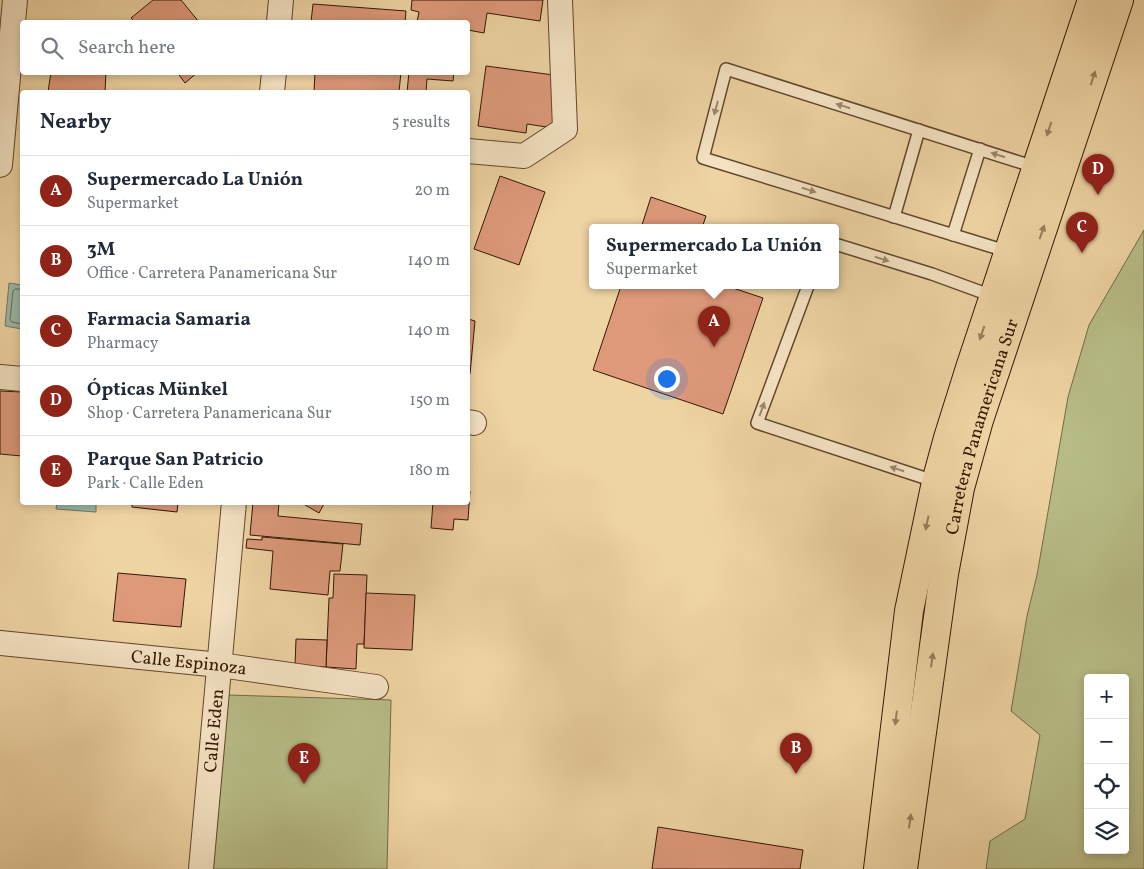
<!DOCTYPE html>
<meta charset="utf-8">
<style>
:root{--surface:#fff;--page:#f2f2f3;--text:#1f2937;--muted:#747a83;--line:#e0e1e3;--accent:#8f2418}
body{margin:0;font-family:Vollkorn,serif;background:var(--page);color:var(--text)}
.controls{position:absolute;right:15px;bottom:15px;display:grid;overflow:hidden;border-radius:5px;box-shadow:0 2px 8px #0003}
.controls button{width:45px;height:45px;display:grid;place-items:center;padding:0;border:0;border-bottom:1px solid var(--line);background:var(--surface);color:var(--text);font:25px sans-serif}
.you{position:absolute;left:666px;top:378px;width:18px;height:18px;margin:-12px;border:4px solid #fff;border-radius:50%;background:#1a73e8;box-shadow:0 0 0 8px #1a73e833}
.badge{display:grid;place-items:center;width:32px;height:32px;border-radius:50%;background:var(--accent);color:#fff;font-size:16px;font-weight:700}
.pin{position:absolute;translate:-50% -41px;filter:drop-shadow(0 1px 2px #0008)}
.pin::after{content:'';position:absolute;top:26px;width:18px;height:15px;background:inherit;clip-path:polygon(0 0,100% 0,50% 100%)}
.popup{position:absolute;left:589px;top:224px;width:250px;height:65px;box-sizing:border-box;display:grid;place-content:center;border-radius:5px;background:var(--surface);filter:drop-shadow(0 1px 4px #0005);font-size:16px;white-space:nowrap;color:var(--muted)}
.popup b{font-size:19px;color:var(--text)}
.popup::after{content:'';position:absolute;left:50%;top:100%;margin-left:-10px;border:10px solid transparent;border-top-color:var(--surface)}
.list{margin:0;padding:0;list-style:none}
h2{display:flex;justify-content:space-between;align-items:center;height:65px;margin:0;padding:0 20px;font-size:21px}
h2 small{font-size:16px;font-weight:400;color:var(--muted)}
.list li{display:grid;grid-template-columns:32px 1fr auto;gap:15px;align-items:center;box-sizing:border-box;height:70px;padding:0 20px;border-top:1px solid var(--line)}
.list b{display:block;font-size:19px;white-space:nowrap}
.list p{margin:0;font-size:16px;white-space:nowrap;color:var(--muted)}
.list em{font-size:16px;font-style:normal;color:var(--muted)}
.icon{flex:none;width:28px;height:28px;fill:none;stroke:currentColor;stroke-width:2;stroke-linecap:round;stroke-linejoin:round}
.map{position:relative;flex:none;width:1144px;height:869px;overflow:hidden}
.search{position:absolute;background:var(--surface);box-shadow:0 2px 8px #0003;left:20px;top:20px;width:450px;height:55px;display:flex;align-items:center;gap:12px;box-sizing:border-box;padding:0 18px;border-radius:5px;color:var(--muted);font-size:19px}
.panel{position:absolute;background:var(--surface);box-shadow:0 2px 8px #0003;left:20px;top:90px;width:450px;height:415px;border-radius:5px}
.map>svg:first-child{display:block}
.green{fill:#b7bc86;stroke:#756a44;fill-rule:evenodd}
.water{fill:#99b8a6;stroke:#707864}
.lines{fill:none;stroke-linecap:round;stroke-linejoin:round}
.shore{stroke:#666854;stroke-width:1}
.building{fill:#dd997a;stroke:#331802}
.service-casing{stroke:#62472a;stroke-width:14}
.minor-casing{stroke:#62472a;stroke-width:26}
.trunk-casing{stroke:#331802;stroke-width:30}
.service{stroke:#f4e2c3;stroke-width:11}
.minor{stroke:#f4e2c3;stroke-width:24}
.trunk{stroke:#eed3a3;stroke-width:28}
.oneway{fill:#9a7f5b}
.oneway2{fill:#9d876c}
.labels{text-anchor:middle;stroke-width:4.5;stroke-linejoin:round;paint-order:stroke}
.street-label{font-size:18px;fill:#331802;stroke:#f4e2c3}
</style>
<div class="map">
<svg width="1144" height="869" viewBox="0 0 1144 869">
<rect width="100%" height="100%" fill="#eed3a3"/>
<filter id="stains"><feTurbulence type="fractalNoise" baseFrequency=".004" numOctaves="4"/><feColorMatrix values="0 0 0 0 .2 0 0 0 0 .09 0 0 0 0 .02 0 0 0 .5 -.17"/></filter>
<radialGradient id="worn" r=".72"><stop offset=".6" stop-color="#630" stop-opacity="0"/><stop offset="1" stop-color="#630" stop-opacity=".3"/></radialGradient>
<!-- green -->
<g class="green">
<path d="M1144 230V869H986L990 841 1025 819 1040 735 1011 711 1027 616 1037 575 1068 397 1089 325ZM1088 678H1125V850H1088Z"/>
<polygon points="228,695 391,700 387,869 211,869"/>
</g>
<!-- water -->
<g class="water">
<polygon points="9,283 22,285 22,329 5,326"/>
<polygon points="57,503 96,503 96,512 56,509"/>
</g>
<g class="lines">
<!-- shore -->
<polyline class="shore" points="22,289 15,289 13,291 10,320 12,322 22,324"/>
</g>
<!-- building -->
<g class="building">
<polygon points="153,0 181,0 199,22 135,22 131,18"/>
<polygon points="412,0 543,0 540,21 487,13 484,33 468,30 468,22 417,22 419,12 411,10"/>
<polygon points="313,4 406,11 405,22 311,22"/>
<polygon points="486,66 561,76 553,128 527,124 526,133 478,126"/>
<polygon points="51,72 106,72 105,92 48,92"/>
<polygon points="177,72 198,72 185,83"/>
<polygon points="315,72 401,72 399,92 314,92"/>
<polygon points="409,72 454,72 453,81 427,79 426,92 407,92"/>
<polygon points="500,176 545,192 519,265 474,249"/>
<polygon points="651,197 706,216 702,228 641,228"/>
<polygon points="621,286 727,286 763,298 723,414 593,370"/>
<polygon points="468,319 475,321 470,374 468,373"/>
<polygon points="0,391 22,392 22,456 0,454"/>
<polygon points="468,491 470,491 468,520 454,519 453,530 431,528 433,502 468,502"/>
<polygon points="132,502 178,502 177,512 132,507"/>
<polygon points="253,502 279,502 278,516 362,524 360,545 250,535"/>
<polygon points="300,502 325,502 319,513"/>
<polygon points="262,537 343,544 340,571 330,571 328,595 270,589 273,551 246,548 247,539 262,540"/>
<polygon points="118,573 186,579 181,627 113,621"/>
<polygon points="334,574 367,575 364,644 357,644 356,669 326,667 329,598 333,598"/>
<polygon points="366,593 415,595 412,650 364,648"/>
<polygon points="296,639 327,640 326,667 295,666"/>
<polygon points="658,827 803,850 800,869 652,869"/>
</g>
<g class="lines">
<!-- service casing -->
<g class="service-casing">
<g id="service">
<polyline points="894,217 919,130"/>
<polyline points="953,235 980,149"/>
<polyline points="835,244 932,274 995,297"/>
<polyline points="1009,252 703,158 726,69 1038,168"/>
<polyline points="808,286 757,423 937,482"/>
</g>
</g>
<!-- minor casing -->
<g class="minor-casing">
<g id="minor">
<polyline points="279,22 281,0"/>
<polyline points="272,92 274,72"/>
<polyline points="468,151 524,156 565,129 560,0"/>
<polyline points="0,165 15,0"/>
<polyline points="0,377 22,379"/>
<polyline points="468,422 474,423"/>
<path id="s1" d="M0 643 220 665 376 687"/>
<path id="s2" d="M201 869 234 502"/>
</g>
</g>
<!-- trunk casing -->
<g class="trunk-casing">
<g id="trunk">
<polyline points="878,869 909,611 936,482 948,438 970,368 1092,0"/>
<path id="s3" d="M903 869 944 574 960 488 979 420 1119 0"/>
</g>
</g>
<!-- service -->
<use href="#service" class="service"/>
<!-- minor -->
<use href="#minor" class="minor"/>
<!-- trunk -->
<use href="#trunk" class="trunk"/>
</g>
<!-- one-way arrows -->
<defs><path id="oneway-solid" d="M-6-.8H1V-3.2L6.5 0L1 3.2V.8H-6Z" transform="scale(1.25)"/></defs>
<g class="oneway">
<use href="#oneway-solid" transform="translate(1093 78) rotate(-72)"/>
<use href="#oneway-solid" transform="translate(1049 129) rotate(108)"/>
<use href="#oneway-solid" transform="translate(1042 232) rotate(-71)"/>
<use href="#oneway-solid" transform="translate(982 333) rotate(109)"/>
<use href="#oneway-solid" transform="translate(927 523) rotate(102)"/>
<use href="#oneway-solid" transform="translate(932 660) rotate(-82)"/>
<use href="#oneway-solid" transform="translate(896 718) rotate(97)"/>
<use href="#oneway-solid" transform="translate(910 821) rotate(-82)"/>
</g>
<g class="oneway2">
<use href="#oneway-solid" transform="translate(843 106) rotate(-162)"/>
<use href="#oneway-solid" transform="translate(716 108) rotate(105)"/>
<use href="#oneway-solid" transform="translate(998 155) rotate(-162)"/>
<use href="#oneway-solid" transform="translate(809 190) rotate(17)"/>
<use href="#oneway-solid" transform="translate(882 259) rotate(17)"/>
<use href="#oneway-solid" transform="translate(762 409) rotate(-70)"/>
<use href="#oneway-solid" transform="translate(897 469) rotate(-163)"/>
</g>
<g class="labels">
<!-- street labels -->
<g class="street-label">
<text dy="6" stroke="none"><textPath href="#s3" startOffset="450">Carretera Panamericana Sur</textPath></text>
<text dy="6" stroke="none"><textPath href="#s1" startOffset="190">Calle Espinoza</textPath></text>
<text dy="6" stroke="none"><textPath href="#s2" startOffset="139">Calle Eden</textPath></text>
</g>
</g>
<rect width="100%" height="100%" filter="url(#stains)"/>
<rect width="100%" height="100%" fill="url(#worn)"/>
</svg>
<div class="controls">
<button>+</button>
<button>−</button>
<button><svg class="icon" aria-label="locate" viewBox="0 0 24 24"><circle cx="12" cy="12" r="6"/><path d="M12 2v4M12 18v4M2 12h4M18 12h4"/></svg></button>
<button><svg class="icon" aria-label="layers" viewBox="0 0 24 24"><path d="M12 4l9 5-9 5-9-5zM3 14l9 5 9-5"/></svg></button>
</div>
<div class="you"></div>
<div class="pin badge" style="left:714px;top:347px">A</div>
<div class="popup"><b>Supermercado La Unión</b>Supermarket</div>
<div class="pin badge" style="left:796px;top:774px">B</div>
<div class="pin badge" style="left:1082px;top:253px">C</div>
<div class="pin badge" style="left:1098px;top:195px">D</div>
<div class="pin badge" style="left:304px;top:784px">E</div>
<div class="search"><svg class="icon" aria-label="search" viewBox="0 0 24 24"><circle cx="10" cy="10" r="6"/><path d="M15 15l6 6"/></svg>Search here</div>
<section class="panel">
<h2>Nearby<small>5 results</small></h2>
<ul class="list">
<li><span class="badge">A</span><div><b>Supermercado La Unión</b><p>Supermarket</p></div><em>20 m</em></li>
<li><span class="badge">B</span><div><b>3M</b><p>Office · Carretera Panamericana Sur</p></div><em>140 m</em></li>
<li><span class="badge">C</span><div><b>Farmacia Samaria</b><p>Pharmacy</p></div><em>140 m</em></li>
<li><span class="badge">D</span><div><b>Ópticas Münkel</b><p>Shop · Carretera Panamericana Sur</p></div><em>150 m</em></li>
<li><span class="badge">E</span><div><b>Parque San Patricio</b><p>Park · Calle Eden</p></div><em>180 m</em></li>
</ul>
</section>
</div>
